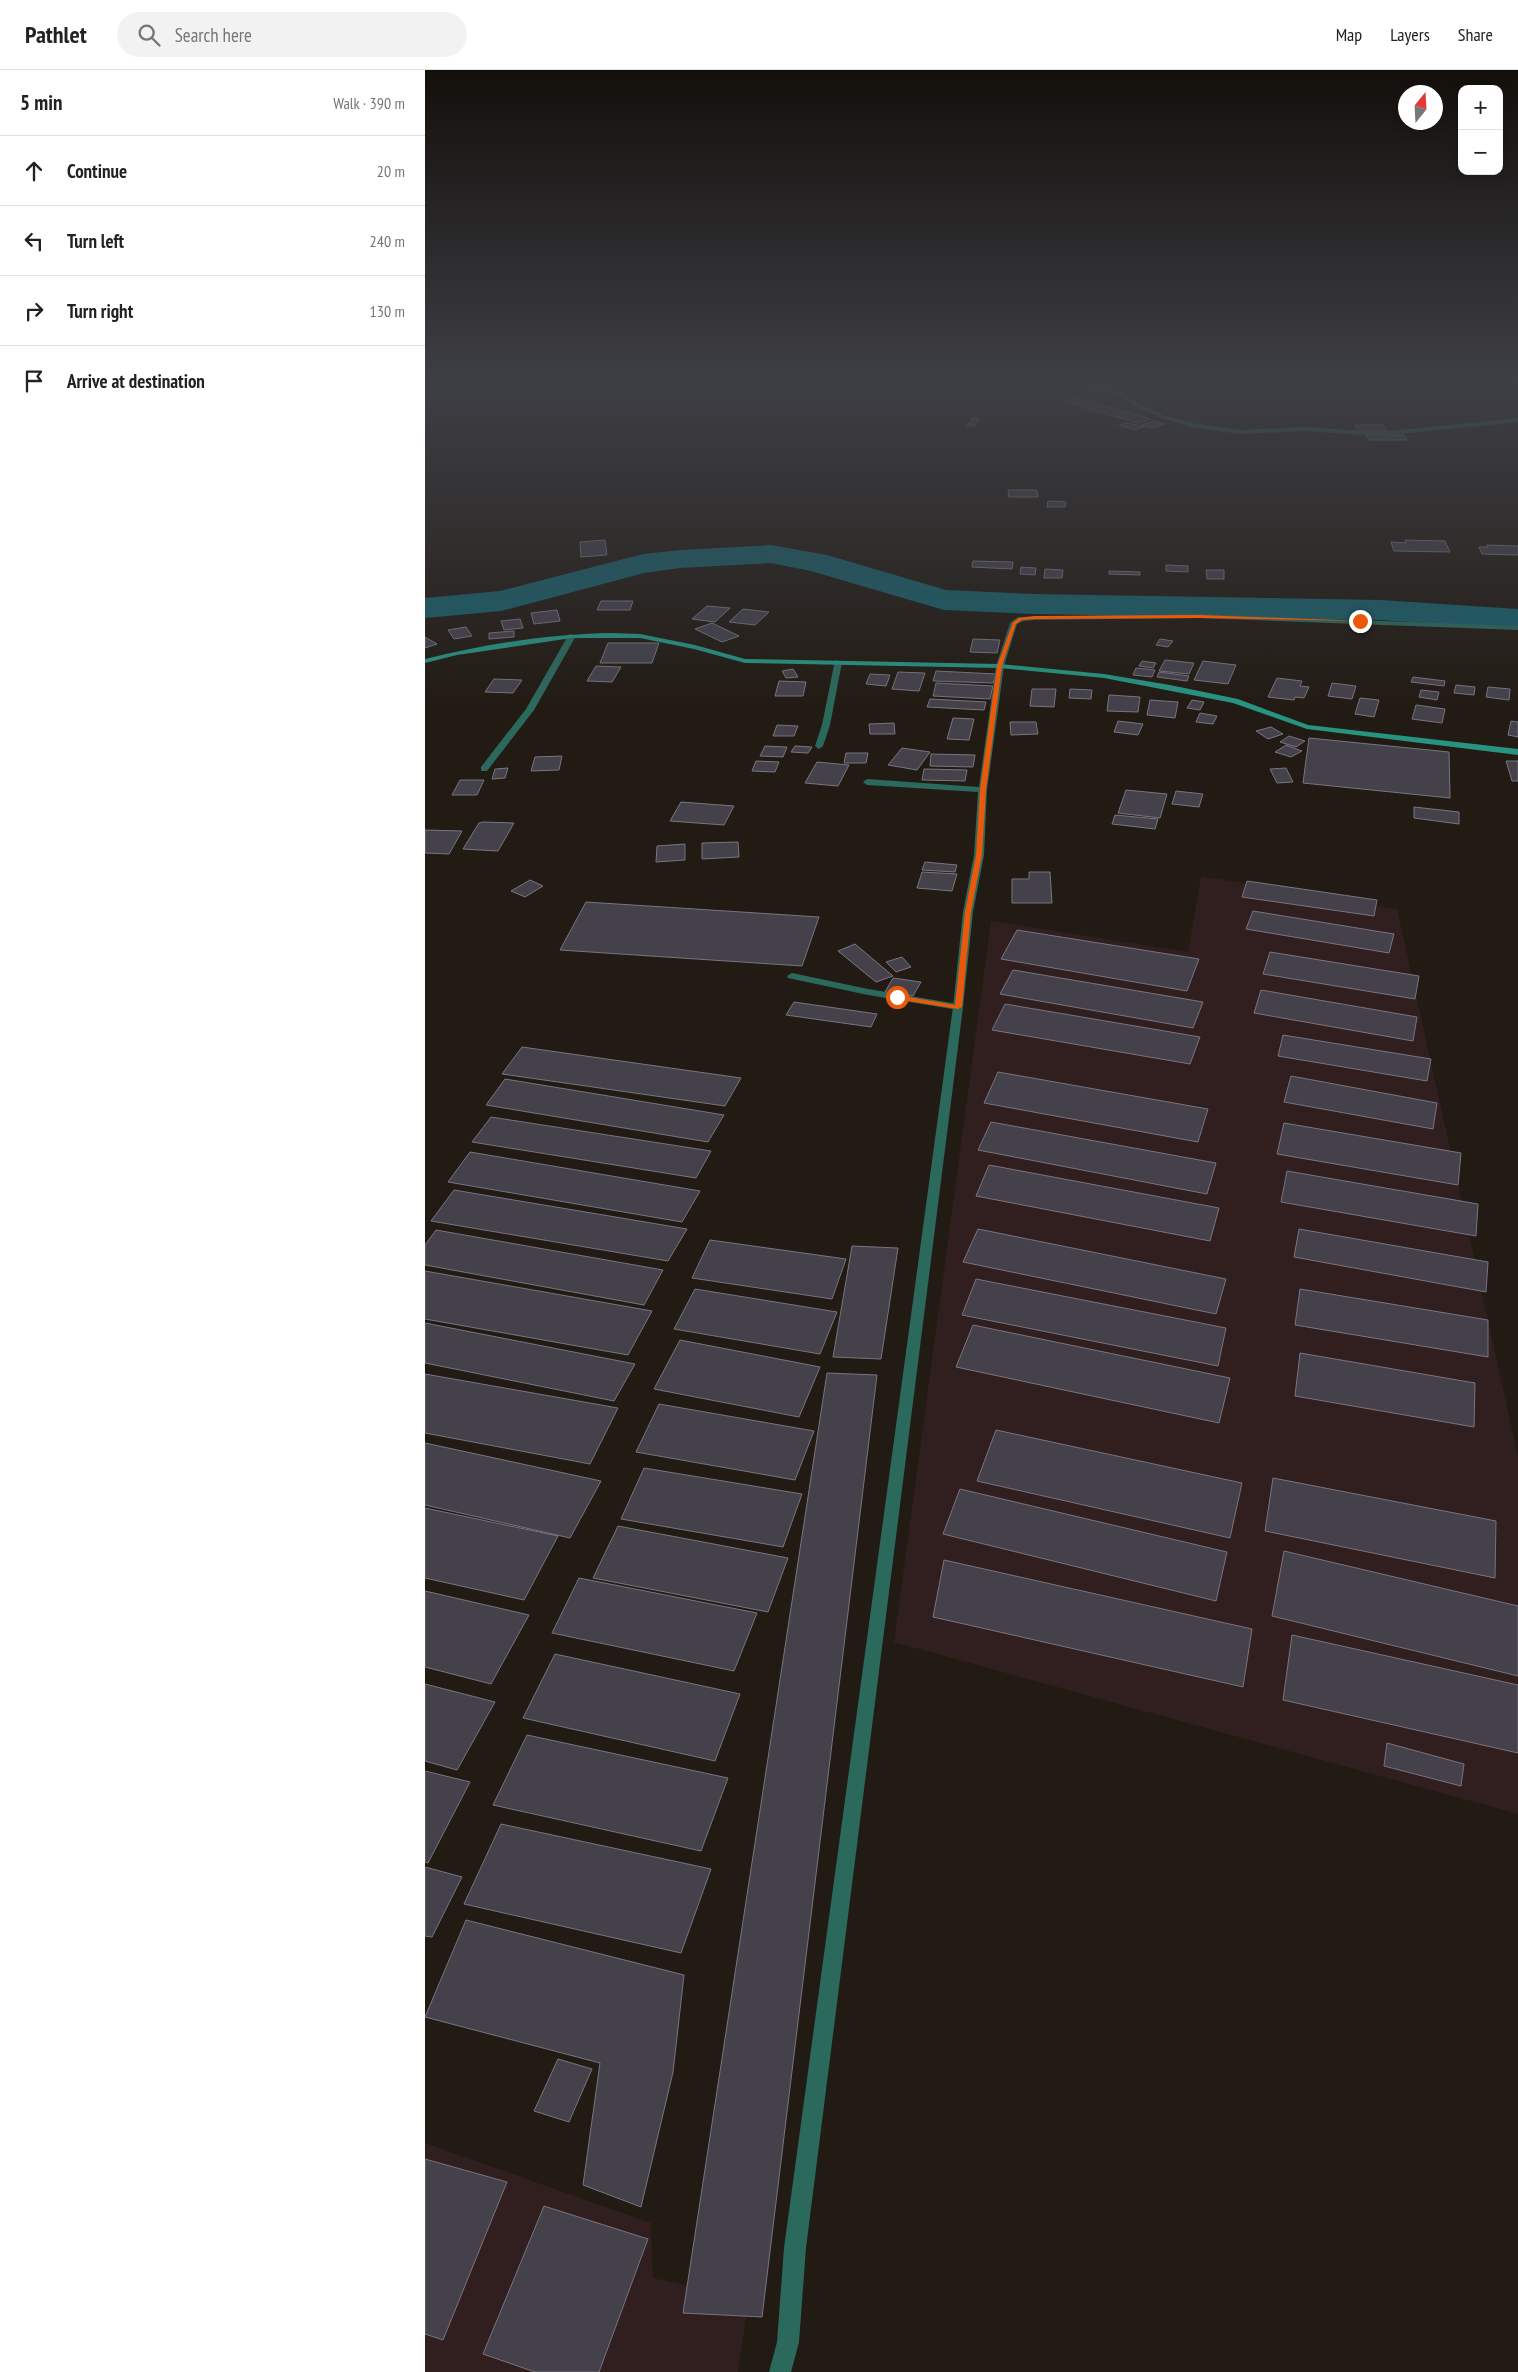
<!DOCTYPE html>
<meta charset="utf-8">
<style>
:root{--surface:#fff;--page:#f2f2f2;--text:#222;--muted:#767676;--line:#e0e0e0}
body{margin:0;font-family:"PT Sans Narrow",sans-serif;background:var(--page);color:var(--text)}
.controls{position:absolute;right:15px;top:15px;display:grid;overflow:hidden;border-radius:10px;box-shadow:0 2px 12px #0003}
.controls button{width:45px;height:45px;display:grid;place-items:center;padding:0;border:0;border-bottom:1px solid var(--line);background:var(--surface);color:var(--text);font:25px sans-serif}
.compass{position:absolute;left:973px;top:15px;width:45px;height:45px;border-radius:50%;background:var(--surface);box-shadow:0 2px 12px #0003;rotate:18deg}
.stop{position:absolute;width:15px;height:15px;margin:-11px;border:4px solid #ea580c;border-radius:50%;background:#fff}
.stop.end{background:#ea580c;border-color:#fff;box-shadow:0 1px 5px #0008}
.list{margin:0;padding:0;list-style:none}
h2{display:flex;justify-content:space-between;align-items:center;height:65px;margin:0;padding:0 20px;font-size:21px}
h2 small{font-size:16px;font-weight:400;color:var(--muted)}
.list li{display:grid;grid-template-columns:32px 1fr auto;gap:15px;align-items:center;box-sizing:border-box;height:70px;padding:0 20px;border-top:1px solid var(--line)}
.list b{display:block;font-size:19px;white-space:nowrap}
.list em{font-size:16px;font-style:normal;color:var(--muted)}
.icon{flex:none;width:28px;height:28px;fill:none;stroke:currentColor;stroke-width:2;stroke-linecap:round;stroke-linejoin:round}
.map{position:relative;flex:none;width:1093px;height:2302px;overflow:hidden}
header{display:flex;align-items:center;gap:30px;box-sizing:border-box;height:70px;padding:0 25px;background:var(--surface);border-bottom:1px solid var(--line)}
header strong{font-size:24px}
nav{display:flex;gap:28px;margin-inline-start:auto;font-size:18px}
.search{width:350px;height:45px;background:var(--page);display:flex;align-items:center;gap:12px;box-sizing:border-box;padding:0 18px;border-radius:28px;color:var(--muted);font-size:19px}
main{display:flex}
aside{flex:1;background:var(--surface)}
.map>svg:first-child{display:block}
.industrial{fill:#311e1f}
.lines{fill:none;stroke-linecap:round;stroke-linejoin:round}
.river{fill:#19606b;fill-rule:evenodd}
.building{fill:#44414a;stroke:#797580}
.lane{fill:#2c695d;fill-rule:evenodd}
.street{fill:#2c695d;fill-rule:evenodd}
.secondary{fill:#279482;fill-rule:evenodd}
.route{fill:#ea580c}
</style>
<header>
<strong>Pathlet</strong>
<div class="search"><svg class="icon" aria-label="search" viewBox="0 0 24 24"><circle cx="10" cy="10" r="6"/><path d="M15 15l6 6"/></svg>Search here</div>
<nav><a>Map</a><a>Layers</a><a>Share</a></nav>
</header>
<main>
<aside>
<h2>5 min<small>Walk · 390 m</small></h2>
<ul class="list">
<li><svg class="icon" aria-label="ahead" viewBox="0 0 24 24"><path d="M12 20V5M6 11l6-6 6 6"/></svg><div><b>Continue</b></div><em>20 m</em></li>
<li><svg class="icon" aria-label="left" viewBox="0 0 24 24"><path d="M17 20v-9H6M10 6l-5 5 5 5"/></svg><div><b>Turn left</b></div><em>240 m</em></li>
<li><svg class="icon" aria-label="right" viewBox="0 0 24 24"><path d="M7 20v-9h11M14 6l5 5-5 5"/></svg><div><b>Turn right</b></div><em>130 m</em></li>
<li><svg class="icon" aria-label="arrive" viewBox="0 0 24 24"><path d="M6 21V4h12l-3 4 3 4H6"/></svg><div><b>Arrive at destination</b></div></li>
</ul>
</aside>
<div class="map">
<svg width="1093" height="2302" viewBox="0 0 1093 2302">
<rect width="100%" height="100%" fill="#221b14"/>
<!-- industrial -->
<g class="industrial">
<polygon points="776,806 972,839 1093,1386 1093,1744 469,1572 566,851 763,882"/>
<polygon points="0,2073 226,2153 228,2208 324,2229 313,2302 0,2302"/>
</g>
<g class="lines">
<!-- river -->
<polygon class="river" points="346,475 402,485 521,520 608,524 956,530 1093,539 1093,559 956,550 608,544 519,540 386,501 346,493 255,498 219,503 76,541 0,548 0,528 75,521 218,484 255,480"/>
</g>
<!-- building -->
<g class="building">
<polygon points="653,328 726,349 713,353 640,332"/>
<polygon points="548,348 555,349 549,356 542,356"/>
<polygon points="729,351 740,354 727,358 716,355"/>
<polygon points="703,353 719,357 710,360 694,355"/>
<polygon points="930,355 958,355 961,361 933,361"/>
<polygon points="941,365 979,365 982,370 944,370"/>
<polygon points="583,420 612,420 613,427 584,427"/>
<polygon points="623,431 641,432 640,437 622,437"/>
<polygon points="180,470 182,485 156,487 155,472"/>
<polygon points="980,470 1020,471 1025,482 969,481 966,472 981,473"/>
<polygon points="1062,475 1093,476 1093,485 1057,484 1054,477 1063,477"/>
<polygon points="548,491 588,492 587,499 547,497"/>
<polygon points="741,495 763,496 763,502 741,501"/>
<polygon points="596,497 611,498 610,505 595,504"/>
<polygon points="620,499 638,500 637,508 619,508"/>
<polygon points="781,500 799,500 799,509 782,509"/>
<polygon points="684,501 715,502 715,505 684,504"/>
<polygon points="176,531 208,531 205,540 172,540"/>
<polygon points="282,536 305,538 290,552 267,549"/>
<polygon points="318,539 344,542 330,555 304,552"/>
<polygon points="132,540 135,551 109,554 106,543"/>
<polygon points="95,549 98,558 79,560 76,551"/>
<polygon points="287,553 314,566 297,572 270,559"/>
<polygon points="41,557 47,566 29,569 23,560"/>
<polygon points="89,561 89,567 64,569 64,563"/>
<polygon points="0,567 12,574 0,578"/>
<polygon points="548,569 575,570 572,583 545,582"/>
<polygon points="735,569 748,571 743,577 731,575"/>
<polygon points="183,573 234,573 227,593 175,593"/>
<polygon points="740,590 769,593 764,604 734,601"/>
<polygon points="717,591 731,593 728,598 714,596"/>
<polygon points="778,591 811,595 803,614 769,610"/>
<polygon points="171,596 196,597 187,612 162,611"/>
<polygon points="711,598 730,600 727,607 708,605"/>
<polygon points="368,599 373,607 361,608 357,601"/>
<polygon points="511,601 571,604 568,613 508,611"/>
<polygon points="473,602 500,603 494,621 467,619"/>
<polygon points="734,602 764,606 762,611 732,607"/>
<polygon points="445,604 465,605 461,616 441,614"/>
<polygon points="988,607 1020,611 1019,616 986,612"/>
<polygon points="852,608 877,611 875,616 884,617 879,628 870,627 869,630 843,627"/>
<polygon points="69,609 97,610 88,623 60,622"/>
<polygon points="354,611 381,612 378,626 350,626"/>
<polygon points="511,613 568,616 565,629 508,626"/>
<polygon points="907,613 931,616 927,629 903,626"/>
<polygon points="1031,615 1050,617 1049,625 1029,623"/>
<polygon points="1063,617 1085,619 1084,630 1061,627"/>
<polygon points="607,619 631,619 629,637 605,636"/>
<polygon points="645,619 667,620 666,629 644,628"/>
<polygon points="996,620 1014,622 1012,630 994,627"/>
<polygon points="684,625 715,627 713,642 682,641"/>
<polygon points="935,628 954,630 949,647 930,644"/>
<polygon points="505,629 561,632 559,640 502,637"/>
<polygon points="725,630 753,632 750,648 722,645"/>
<polygon points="767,630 779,632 775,640 762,638"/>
<polygon points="991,635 1020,639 1017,653 987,649"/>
<polygon points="775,643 792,646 788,654 771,652"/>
<polygon points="528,648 549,649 544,670 522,669"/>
<polygon points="693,651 718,654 713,665 689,662"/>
<polygon points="1086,651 1093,652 1093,667 1083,665"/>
<polygon points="585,652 611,652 613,664 586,665"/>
<polygon points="469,653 470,664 445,664 444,654"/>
<polygon points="352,655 373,656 369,666 348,666"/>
<polygon points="846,657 858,664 843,669 831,661"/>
<polygon points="864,666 880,671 871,677 855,672"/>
<polygon points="884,668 1024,682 1025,728 878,713"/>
<polygon points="861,675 877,681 866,687 850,682"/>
<polygon points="340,676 362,677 358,687 335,686"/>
<polygon points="370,676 387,677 383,683 366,682"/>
<polygon points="477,678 505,682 492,700 463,695"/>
<polygon points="421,683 443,683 441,693 419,693"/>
<polygon points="506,684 550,685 548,697 505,696"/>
<polygon points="137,686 134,700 106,701 110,687"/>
<polygon points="331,691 354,692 350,702 327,701"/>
<polygon points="1081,691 1093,691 1093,711 1087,711"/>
<polygon points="392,692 424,695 413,716 380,713"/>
<polygon points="83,698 80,708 67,709 70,699"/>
<polygon points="861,698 868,712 852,713 845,699"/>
<polygon points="499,699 542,700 540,711 497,710"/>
<polygon points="35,710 59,710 52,725 27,725"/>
<polygon points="701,720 742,724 735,748 693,743"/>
<polygon points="751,721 778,724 774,737 747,734"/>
<polygon points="256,732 309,736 299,755 245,751"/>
<polygon points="989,737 1034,742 1034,754 989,748"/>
<polygon points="690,745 733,749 730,759 687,754"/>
<polygon points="58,752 89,753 73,781 38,779 54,753"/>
<polygon points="0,760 37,761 24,784 0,783"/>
<polygon points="313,772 314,787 277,789 277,773"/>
<polygon points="260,774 260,790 231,792 232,776"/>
<polygon points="500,792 532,795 530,802 497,800"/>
<polygon points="497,802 532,804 527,821 492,818"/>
<polygon points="604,802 625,802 627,833 587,833 587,809 604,809"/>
<polygon points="105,810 118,816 100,827 86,821"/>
<polygon points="822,811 952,830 949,846 817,827"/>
<polygon points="161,832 394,847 377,896 135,880"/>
<polygon points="828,841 969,864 964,883 821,859"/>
<polygon points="592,860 774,889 762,921 576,889"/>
<polygon points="430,874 468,906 451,912 413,881"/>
<polygon points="845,882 994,906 990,929 838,904"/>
<polygon points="477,887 486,897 471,902 461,892"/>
<polygon points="588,900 778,932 768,958 575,924"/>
<polygon points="468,908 496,912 488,926 460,922"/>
<polygon points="836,920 992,947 988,971 829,943"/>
<polygon points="369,932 452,944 446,957 361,945"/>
<polygon points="580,934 775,967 765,994 567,960"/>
<polygon points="858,965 1006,989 1002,1011 853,986"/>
<polygon points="97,977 316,1008 300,1036 77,1004"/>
<polygon points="573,1002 783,1039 773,1072 559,1033"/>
<polygon points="866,1006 1012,1033 1008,1059 859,1032"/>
<polygon points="80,1009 299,1045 283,1072 61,1035"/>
<polygon points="66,1047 286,1081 271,1108 47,1072"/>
<polygon points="566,1052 791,1093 782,1124 553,1080"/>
<polygon points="859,1053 1036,1083 1033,1115 852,1084"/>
<polygon points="45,1082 275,1121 257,1152 23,1112"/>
<polygon points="564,1095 794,1138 785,1171 551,1126"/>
<polygon points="862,1101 1053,1134 1051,1166 856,1132"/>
<polygon points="29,1120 262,1159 243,1191 6,1151"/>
<polygon points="553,1159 801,1209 791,1244 538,1192"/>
<polygon points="874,1159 1063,1192 1061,1222 869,1187"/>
<polygon points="11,1160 238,1200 219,1235 0,1195 0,1175"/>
<polygon points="285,1170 421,1189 407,1229 267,1208"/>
<polygon points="427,1176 473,1178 456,1289 408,1287"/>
<polygon points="0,1201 227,1241 203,1285 0,1249"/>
<polygon points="551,1209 801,1258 793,1296 537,1245"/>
<polygon points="270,1219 412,1242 395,1284 249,1259"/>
<polygon points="875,1219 1063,1250 1063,1287 870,1255"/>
<polygon points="0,1253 210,1294 189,1331 0,1293"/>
<polygon points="548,1255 805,1308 794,1353 531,1297"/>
<polygon points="255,1270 395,1297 374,1347 229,1319"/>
<polygon points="875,1283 1050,1313 1049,1357 870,1326"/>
<polygon points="402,1303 452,1305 337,2247 258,2243"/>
<polygon points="0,1304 193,1338 165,1394 0,1363"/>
<polygon points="234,1334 389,1361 370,1410 211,1382"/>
<polygon points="571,1360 817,1413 805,1468 552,1411"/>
<polygon points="0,1373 176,1411 145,1468 0,1435"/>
<polygon points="219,1398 377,1424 358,1477 196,1449"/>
<polygon points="848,1408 1071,1451 1070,1508 840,1461"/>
<polygon points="535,1419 802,1482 791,1531 518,1464"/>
<polygon points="0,1438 133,1466 99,1530 0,1508"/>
<polygon points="193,1456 363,1488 343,1542 168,1508"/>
<polygon points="859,1481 1093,1536 1093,1606 847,1546"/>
<polygon points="519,1490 827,1559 818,1617 508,1547"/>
<polygon points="154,1508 332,1543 309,1601 127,1563"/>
<polygon points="0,1521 104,1545 66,1614 0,1597"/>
<polygon points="867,1565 1093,1615 1093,1683 858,1630"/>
<polygon points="130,1584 315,1624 290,1691 98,1648"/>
<polygon points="0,1614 70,1632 32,1700 0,1691"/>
<polygon points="102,1665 303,1708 276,1781 68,1735"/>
<polygon points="962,1673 1039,1694 1036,1716 959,1696"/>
<polygon points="0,1701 45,1712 3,1793 0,1792"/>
<polygon points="76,1754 286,1799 256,1883 39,1834"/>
<polygon points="0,1797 37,1807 7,1867 0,1866"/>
<polygon points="41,1850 259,1905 248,2002 216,2137 158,2115 175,1993 0,1947"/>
<polygon points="133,1989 167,1999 144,2052 109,2041"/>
<polygon points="0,2089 82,2112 18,2270 0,2264"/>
<polygon points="119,2136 223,2169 174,2302 110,2302 58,2284"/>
</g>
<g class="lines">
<!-- lane -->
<polygon class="lane" points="367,903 443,919 533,934 538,937 533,940 443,925 363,908 362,906"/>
<!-- street -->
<g class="street">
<polygon points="659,315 669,315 700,324 713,334 741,346 767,353 816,360 880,357 955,362 1093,348 1093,352 955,366 880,361 816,364 766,357 737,348 709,336 696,326"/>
<polygon points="774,544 1093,556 1093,560 774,548 609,550 598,551 592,554 579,596 562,720 559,785 548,842 538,937 381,2178 374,2272 366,2302 344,2302 352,2272 359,2178 528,937 538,842 549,785 553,722 442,715 438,712 442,709 554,717 571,596 585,553 593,547"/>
<polygon points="144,564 151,566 109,640 62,701 56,701 56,697 101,639"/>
<polygon points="410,590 417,592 405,655 398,676 394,679 390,676 397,655"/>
</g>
<!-- secondary -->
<path class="secondary" d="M186 563 215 564 270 575 320 589 575 594 679 604 745 615 813 629 883 655 1093 679V685L882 659 808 633 679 608 575 598 320 593 269 579 215 568H147L32 585 0 593V589C60 574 124 564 186 563Z"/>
</g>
<!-- sky -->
<linearGradient id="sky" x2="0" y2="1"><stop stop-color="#130f0b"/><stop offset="0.49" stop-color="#3e3f45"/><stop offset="1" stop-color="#3e3f45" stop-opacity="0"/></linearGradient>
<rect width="1093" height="638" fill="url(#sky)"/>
<!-- route -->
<polygon class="route" points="774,545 937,551 774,548 609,549 597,550 591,554 577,596 561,720 557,785 546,842 537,937 533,939 470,929 472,925 530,935 540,842 551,785 555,720 572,596 588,552 594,548 609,546"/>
</svg>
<div class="controls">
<button>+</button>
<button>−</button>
</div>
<svg class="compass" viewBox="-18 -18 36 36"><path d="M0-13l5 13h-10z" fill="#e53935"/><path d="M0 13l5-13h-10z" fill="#767676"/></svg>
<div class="stop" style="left:472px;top:927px"></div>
<div class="stop end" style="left:935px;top:551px"></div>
</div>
</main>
